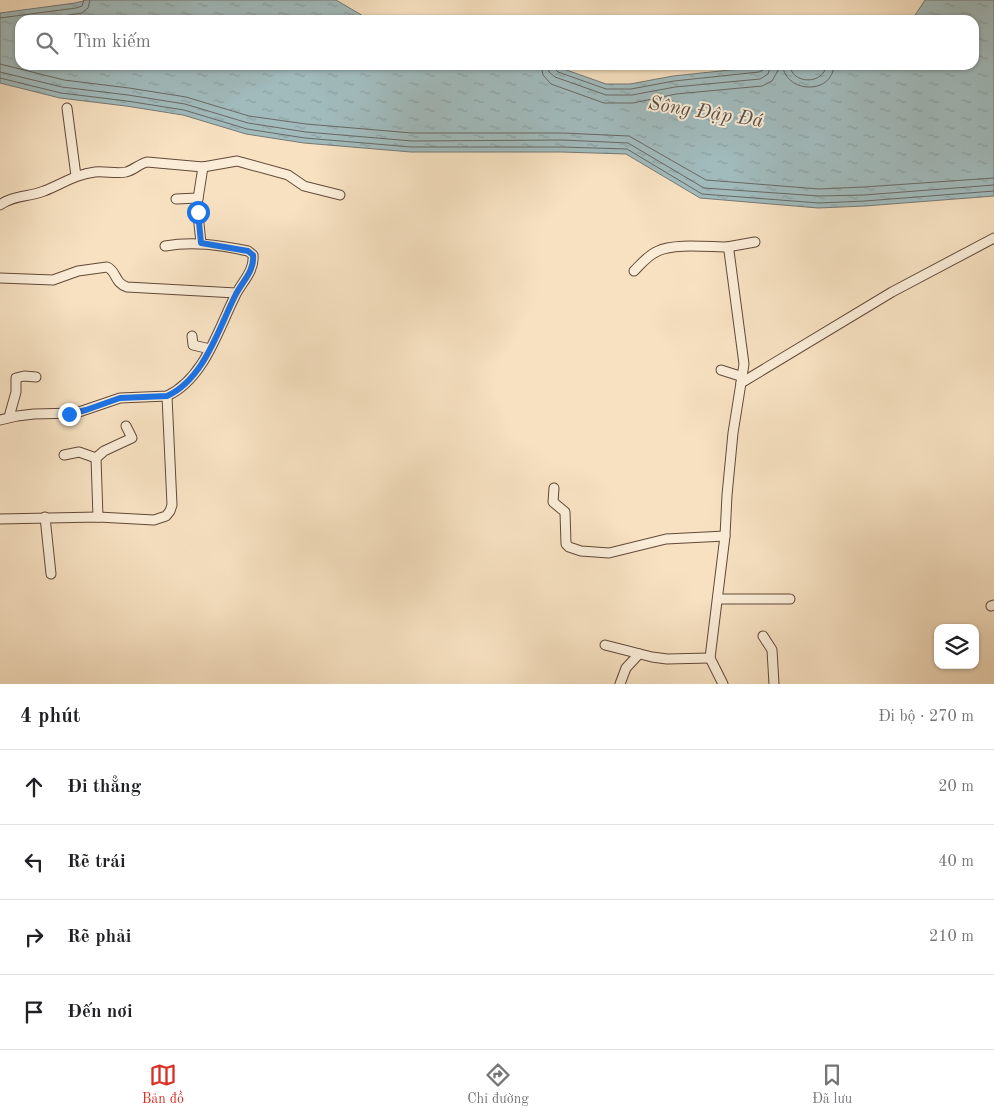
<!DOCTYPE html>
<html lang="vi">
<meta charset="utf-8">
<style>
:root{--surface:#fff;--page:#f2f2f2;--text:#202124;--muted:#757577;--line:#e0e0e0;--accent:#d93025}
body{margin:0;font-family:"Old Standard TT",serif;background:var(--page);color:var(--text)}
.controls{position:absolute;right:15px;bottom:15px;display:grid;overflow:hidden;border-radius:10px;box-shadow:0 1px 4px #0004}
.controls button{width:45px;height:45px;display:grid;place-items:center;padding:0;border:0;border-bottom:1px solid var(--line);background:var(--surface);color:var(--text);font:25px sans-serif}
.stop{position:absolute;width:15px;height:15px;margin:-11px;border:4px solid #1a73e8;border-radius:50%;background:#fff}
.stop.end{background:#1a73e8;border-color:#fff;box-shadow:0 1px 5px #0008}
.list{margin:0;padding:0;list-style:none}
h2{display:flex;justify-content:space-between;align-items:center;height:65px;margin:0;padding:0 20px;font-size:21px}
h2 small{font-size:16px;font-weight:400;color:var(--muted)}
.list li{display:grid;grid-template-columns:32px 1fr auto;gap:15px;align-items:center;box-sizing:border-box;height:75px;padding:0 20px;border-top:1px solid var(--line)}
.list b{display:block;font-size:19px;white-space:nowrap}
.list em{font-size:16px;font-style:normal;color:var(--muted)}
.icon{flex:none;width:28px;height:28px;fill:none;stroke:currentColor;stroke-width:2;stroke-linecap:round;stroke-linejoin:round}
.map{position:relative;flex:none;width:994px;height:684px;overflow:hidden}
.search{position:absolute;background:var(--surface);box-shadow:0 1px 4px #0004;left:15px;right:15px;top:15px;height:55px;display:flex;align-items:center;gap:12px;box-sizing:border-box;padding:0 18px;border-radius:15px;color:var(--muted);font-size:19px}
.sheet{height:365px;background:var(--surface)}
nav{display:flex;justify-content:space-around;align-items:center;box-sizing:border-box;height:70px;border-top:1px solid var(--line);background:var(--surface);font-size:14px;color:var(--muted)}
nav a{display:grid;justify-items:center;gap:2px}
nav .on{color:var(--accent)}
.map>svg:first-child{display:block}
.water{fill:url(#water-ripples);stroke:#747975}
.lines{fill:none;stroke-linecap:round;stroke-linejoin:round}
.shore{stroke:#686864;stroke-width:1}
.minor-casing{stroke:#624938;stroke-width:11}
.minor{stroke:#faecd7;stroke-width:9}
.route{stroke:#1a73e8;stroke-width:6}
.labels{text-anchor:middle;stroke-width:4;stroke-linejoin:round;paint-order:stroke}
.water-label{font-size:20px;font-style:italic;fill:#585049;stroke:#faecd7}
</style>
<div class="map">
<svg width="994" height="684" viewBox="0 0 994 684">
<defs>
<pattern id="water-ripples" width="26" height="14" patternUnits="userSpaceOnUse" patternTransform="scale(1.25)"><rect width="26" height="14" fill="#a1bbbd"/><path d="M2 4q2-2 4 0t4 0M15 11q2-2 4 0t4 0" fill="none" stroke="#8ba0a1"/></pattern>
</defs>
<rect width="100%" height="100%" fill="#f7e1c1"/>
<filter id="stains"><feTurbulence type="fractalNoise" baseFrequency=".004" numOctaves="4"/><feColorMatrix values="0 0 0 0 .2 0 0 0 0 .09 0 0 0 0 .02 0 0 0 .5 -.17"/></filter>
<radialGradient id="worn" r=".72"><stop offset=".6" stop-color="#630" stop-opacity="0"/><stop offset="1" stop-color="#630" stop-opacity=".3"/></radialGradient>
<!-- water -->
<polygon class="water" points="87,0 336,0 370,20 20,20 20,65 548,65 558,67 606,84 630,84 673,76 777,65 811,68 825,65 974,65 974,20 912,20 925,0 994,0 994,196 865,206 818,208 700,198 626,154 562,152 411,152 304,143 246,134 183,115 126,106 60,98 0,83 0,13 75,3"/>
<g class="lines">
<!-- shore -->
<g class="shore">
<polyline points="0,18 76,8 82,6 84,0"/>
<polyline points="37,20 82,13 88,8 90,0"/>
<polyline points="0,64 64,80 129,88 186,97 249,116 306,124 412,133 562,133 629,136 706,180 819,189 864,187 994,178"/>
<path d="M541 65 543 75 551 84 604 103H633L676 94 762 86 772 81 780 67 783 68C789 94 833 94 834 65"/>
<polyline points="548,65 549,72 555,77 606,95 632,95 675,87 760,79 768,74 771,65"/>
<polyline points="554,65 555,69 558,72 606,89 631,89 674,81 759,72 763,70 764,65"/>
<path d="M790 65C791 85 825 85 826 65"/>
<polyline points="0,72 62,87 128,95 185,104 248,123 306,132 412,141 562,140 628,143 704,188 819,196 864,195 994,185"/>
<polyline points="0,78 61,93 127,101 184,110 247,129 305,138 411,147 562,147 627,149 702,194 819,203 865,201 994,191"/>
</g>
<!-- minor casing -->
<g class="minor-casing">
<g id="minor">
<polyline points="67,108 76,176"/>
<polyline points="176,199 198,198"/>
<path d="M0 205C13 195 30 197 44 191 62 184 76 174 95 172 105 171 117 174 126 172 134 170 139 164 147 162L203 167 237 161 288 175 304 186 340 195"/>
<polyline points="201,243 197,205 203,167"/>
<polyline points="727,247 755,242"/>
<path d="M634 271C641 264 648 255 658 251 673 243 710 247 727 247L729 251 744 364 733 433 727 495 725 536 710 658 723 684"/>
<path d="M0 278 53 280 78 271 107 267C117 271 114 283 127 287L236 293"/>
<polyline points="192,336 193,345 210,349"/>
<polyline points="721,370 743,377"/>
<polyline points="741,383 892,292 994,238"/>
<polyline points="9,417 16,392 16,378 24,376 36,377"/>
<path d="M0 420 17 416 34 414 76 413 120 398 167 396C204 379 218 330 235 296 241 283 255 271 253 255L248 251C220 245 193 241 165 246"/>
<polyline points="64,455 79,452 96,458"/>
<polyline points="96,458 98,517"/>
<polyline points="96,458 104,451 132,438 126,426"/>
<polyline points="554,488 553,502 565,512 566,544 569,547 581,551 609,553 666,539 725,536"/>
<polyline points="45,517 51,574"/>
<polyline points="0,519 98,517 154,520 166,516 170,511 172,505 167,396"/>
<polyline points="718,599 790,599"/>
<polyline points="991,606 994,605"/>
<polyline points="763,636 772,650 774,684"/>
<polyline points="605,645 652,657 667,659 710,658"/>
<polyline points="620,684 626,668 639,654"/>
</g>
</g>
<!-- minor -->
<use href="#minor" class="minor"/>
</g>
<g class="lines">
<!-- route -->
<path class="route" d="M69 414 86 410 120 398 167 396C204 379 218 330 235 296 241 283 255 271 253 255L248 251 201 243 198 212"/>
</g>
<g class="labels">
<!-- water labels -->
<g class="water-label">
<text transform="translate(706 111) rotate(9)" y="7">Sông Đập Đá</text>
</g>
</g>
<rect width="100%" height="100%" filter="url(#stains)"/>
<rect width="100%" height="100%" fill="url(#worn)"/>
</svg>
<div class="controls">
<button><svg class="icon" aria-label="layers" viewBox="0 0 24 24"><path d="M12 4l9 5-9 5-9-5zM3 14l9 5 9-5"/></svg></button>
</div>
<div class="stop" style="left:198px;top:212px"></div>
<div class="stop end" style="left:69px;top:414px"></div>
<div class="search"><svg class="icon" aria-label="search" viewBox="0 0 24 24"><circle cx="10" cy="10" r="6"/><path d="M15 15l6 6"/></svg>Tìm kiếm</div>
</div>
<section class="sheet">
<h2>4 phút<small>Đi bộ · 270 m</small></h2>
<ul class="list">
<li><svg class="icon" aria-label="ahead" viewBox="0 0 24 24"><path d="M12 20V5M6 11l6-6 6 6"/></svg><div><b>Đi thẳng</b></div><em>20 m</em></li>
<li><svg class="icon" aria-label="left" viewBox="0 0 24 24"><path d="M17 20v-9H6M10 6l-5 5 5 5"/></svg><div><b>Rẽ trái</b></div><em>40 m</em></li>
<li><svg class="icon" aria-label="right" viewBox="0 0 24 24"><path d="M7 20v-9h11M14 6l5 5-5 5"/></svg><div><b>Rẽ phải</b></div><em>210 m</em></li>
<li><svg class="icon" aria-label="arrive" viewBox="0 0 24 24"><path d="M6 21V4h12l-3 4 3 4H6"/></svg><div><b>Đến nơi</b></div></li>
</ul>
</section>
<nav>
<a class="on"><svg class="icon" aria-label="map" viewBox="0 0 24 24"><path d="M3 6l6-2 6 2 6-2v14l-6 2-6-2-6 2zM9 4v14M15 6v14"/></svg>Bản đồ</a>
<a><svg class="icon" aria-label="directions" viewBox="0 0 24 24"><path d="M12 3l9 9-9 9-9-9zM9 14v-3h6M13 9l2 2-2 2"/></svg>Chỉ đường</a>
<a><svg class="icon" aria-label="saved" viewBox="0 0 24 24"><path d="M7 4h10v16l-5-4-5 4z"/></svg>Đã lưu</a>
</nav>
